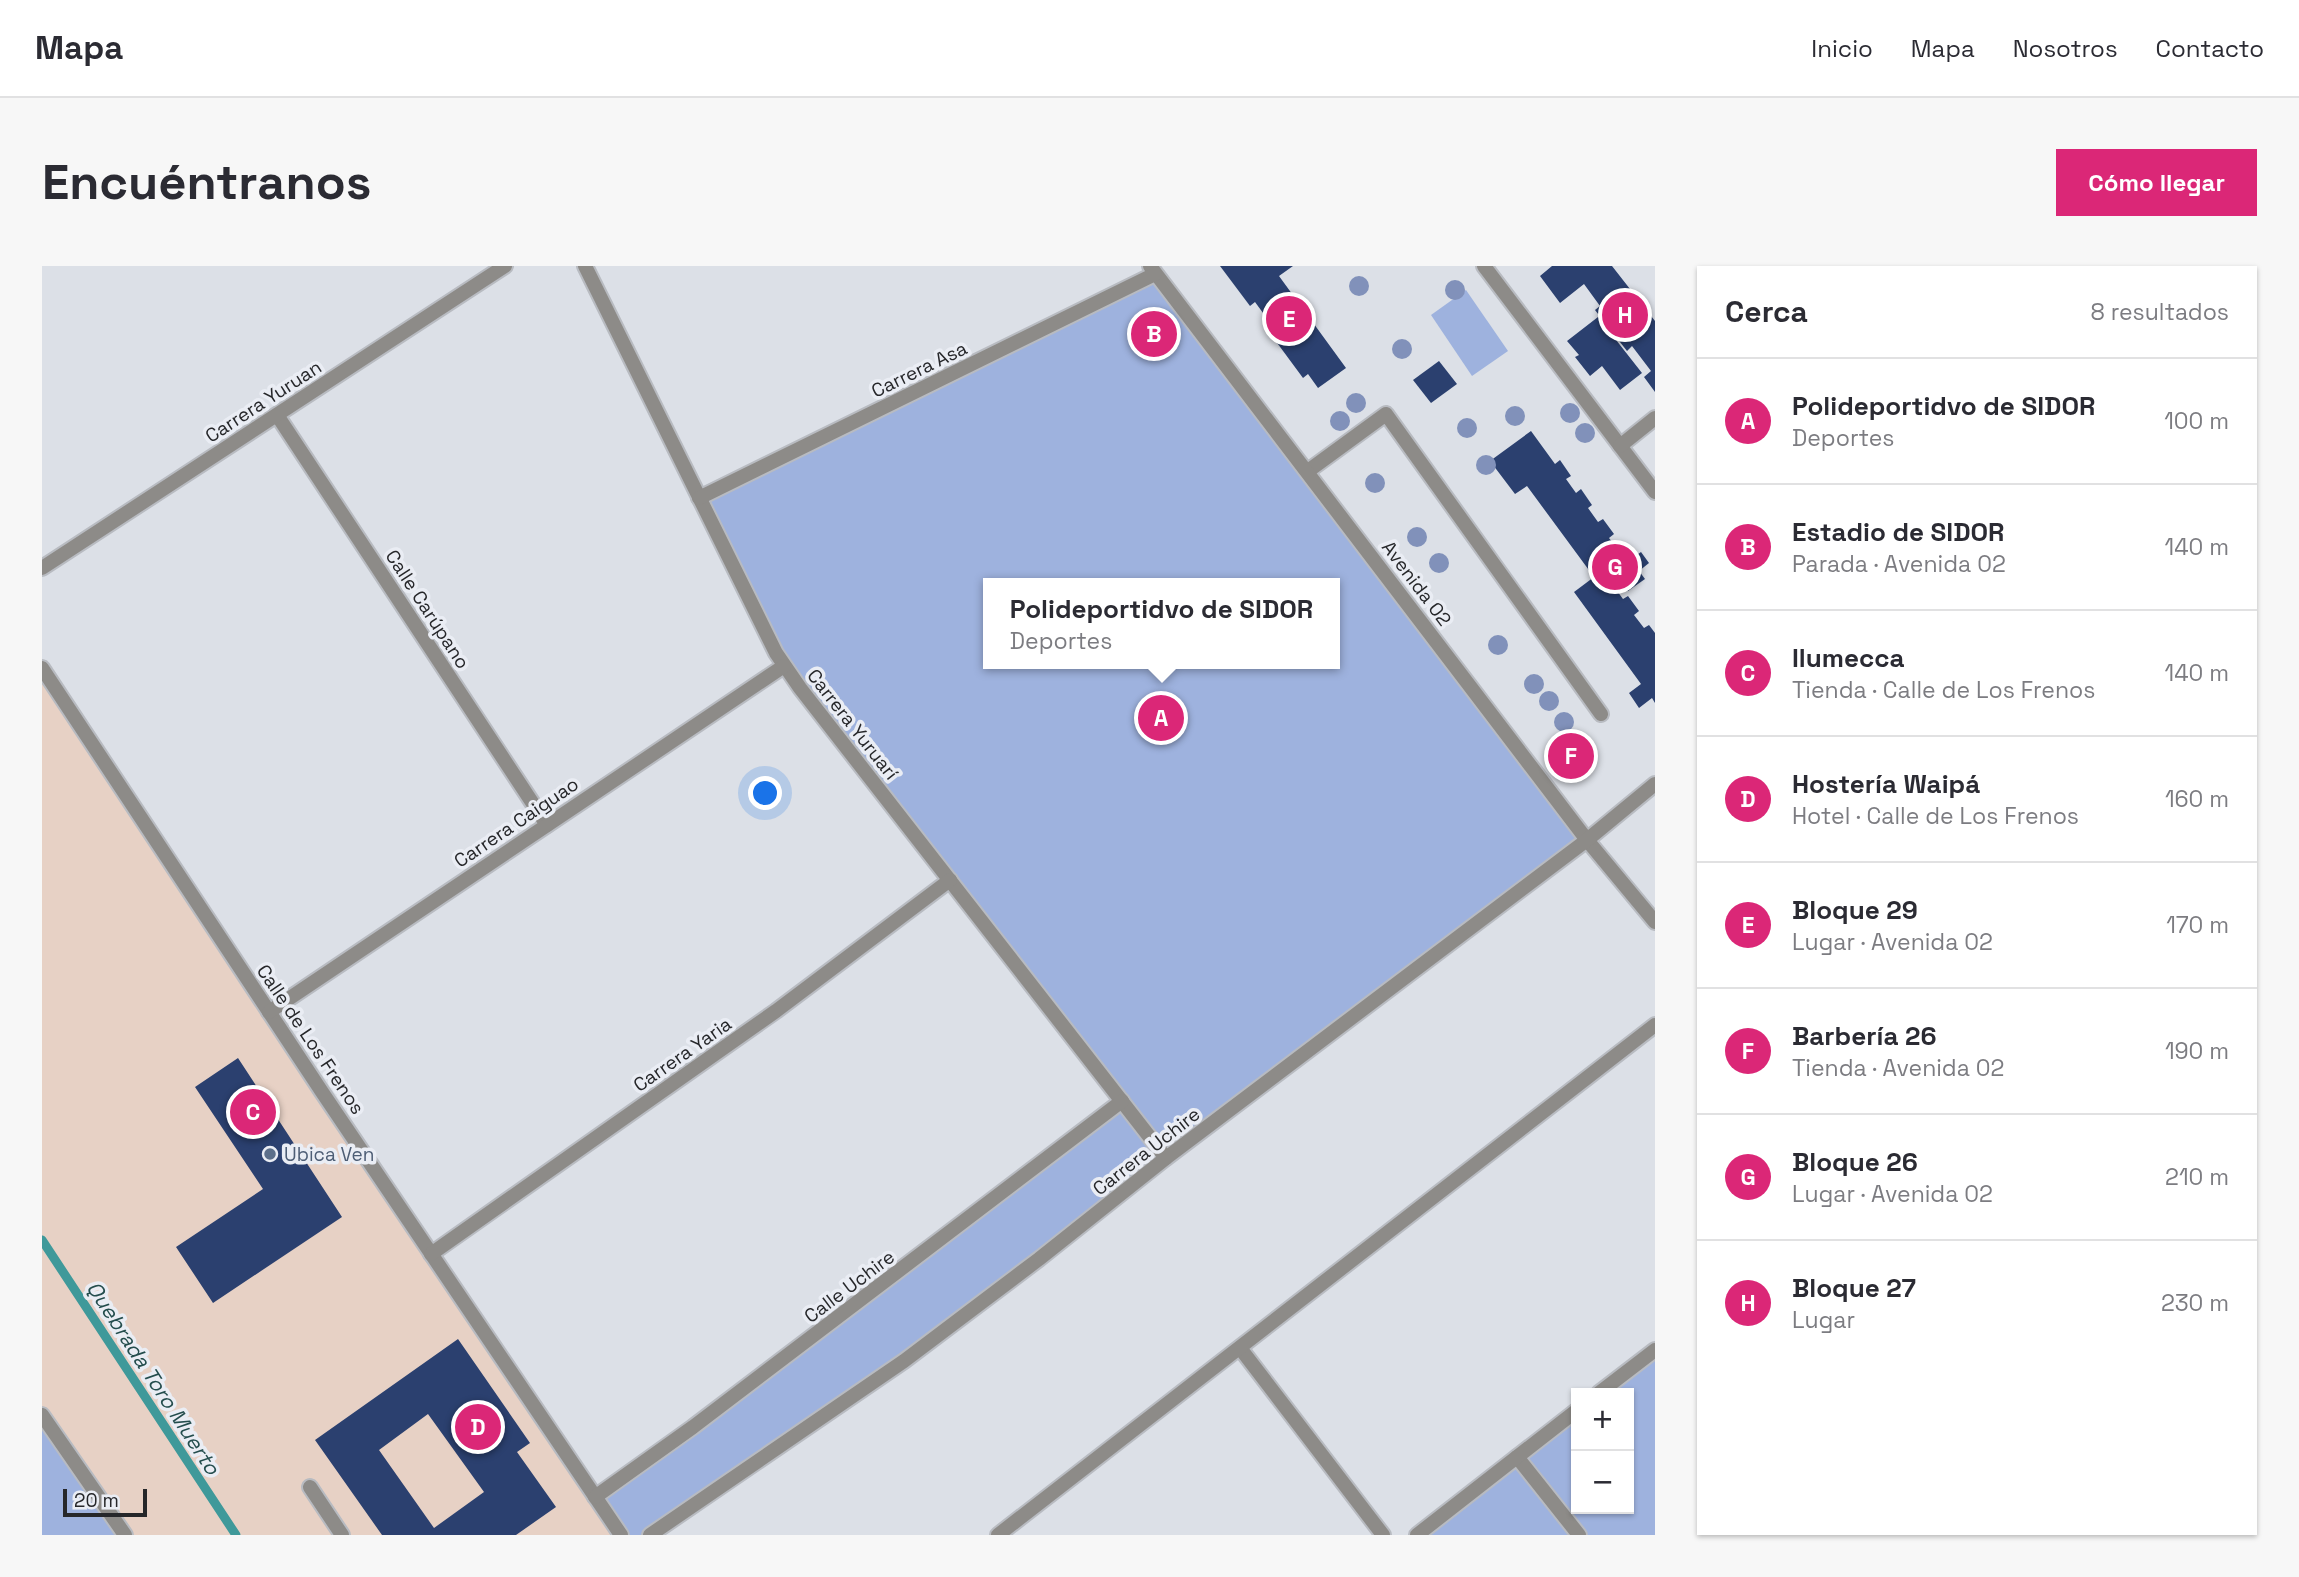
<!DOCTYPE html>
<html lang="es">
<meta charset="utf-8">
<style>
:root{--surface:#fff;--page:#f7f7f7;--text:#2b2b33;--muted:#7c7c81;--line:#e1e1e2;--accent:#db2777}
body{margin:0;font-family:"Space Grotesk",sans-serif;background:var(--page);color:var(--text)}
.controls{position:absolute;right:21px;bottom:21px;display:grid;overflow:hidden;border-radius:0px;box-shadow:0 2px 5px #0004}
.controls button{width:63px;height:63px;display:grid;place-items:center;padding:0;border:0;border-bottom:2px solid var(--line);background:var(--surface);color:var(--text);font:35px sans-serif}
.scale{position:absolute;left:21px;bottom:18px;width:84px;box-sizing:border-box;padding-left:7px;border:4px solid #26272a;border-top:0;font-size:19px;line-height:24px;white-space:nowrap;color:#26272a;-webkit-text-stroke:5px #eaedf4;paint-order:stroke}
.you{position:absolute;left:724px;top:528px;width:24px;height:24px;margin:-18px;border:5px solid #fff;border-radius:50%;background:#1a73e8;box-shadow:0 0 0 10px #1a73e833}
.badge{display:grid;place-items:center;width:46px;height:46px;border-radius:50%;background:var(--accent);color:#fff;font-size:23px;font-weight:700}
.pin{position:absolute;translate:-50% -50%;border:4px solid #fff;box-shadow:0 2px 7px #0006}
.popup{position:absolute;left:941px;top:312px;width:357px;height:91px;box-sizing:border-box;display:grid;place-content:center;border-radius:0px;background:var(--surface);filter:drop-shadow(0 2px 5px #0005);font-size:23px;white-space:nowrap;color:var(--muted)}
.popup b{font-size:26px;color:var(--text)}
.popup::after{content:'';position:absolute;left:50%;top:100%;margin-left:-14px;border:14px solid transparent;border-top-color:var(--surface)}
.list{margin:0;padding:0;list-style:none}
h2{display:flex;justify-content:space-between;align-items:center;height:91px;margin:0;padding:0 28px;font-size:30px}
h2 small{font-size:23px;font-weight:400;color:var(--muted)}
.list li{display:grid;grid-template-columns:46px 1fr auto;gap:21px;align-items:center;box-sizing:border-box;height:126px;padding:0 28px;border-top:2px solid var(--line)}
.list b{display:block;font-size:26px;white-space:nowrap}
.list p{margin:0;font-size:23px;white-space:nowrap;color:var(--muted)}
.list em{font-size:23px;font-style:normal;color:var(--muted)}
.map{position:relative;flex:none;width:1613px;height:1269px;overflow:hidden;border-radius:0px}
header{display:flex;align-items:center;gap:42px;box-sizing:border-box;height:98px;padding:0 35px;background:var(--surface);border-bottom:2px solid var(--line)}
header strong{font-size:33px}
nav{display:flex;gap:38px;margin-inline-start:auto;font-size:24px}
.intro{display:flex;align-items:center;justify-content:space-between;box-sizing:border-box;height:168px;padding:0 42px}
h1{margin:0;font-size:49px}
.button{padding:18px 32px;border-radius:0px;background:var(--accent);color:#fff;font-size:24px;font-weight:700}
main{display:flex;gap:42px;padding:0 42px}
aside{flex:1;background:var(--surface);border-radius:0px;box-shadow:0 2px 5px #0004}
.map>svg:first-child{display:block}
.commercial{fill:#e7d1c5}
.green{fill:#9eb2de;fill-rule:evenodd}
.lines{fill:none;stroke-linecap:round;stroke-linejoin:round}
.stream{stroke:#3f999a;stroke-width:9}
.building{fill:#2b406f;fill-rule:evenodd}
.service-casing{stroke:#b8bbc1;stroke-width:18}
.minor-casing{stroke:#b8bbc1;stroke-width:18}
.tertiary-casing{stroke:#b8bbc1;stroke-width:18}
.service{stroke:#8d8b88;stroke-width:14}
.minor{stroke:#8d8b88;stroke-width:14}
.tertiary{stroke:#8d8b88;stroke-width:14}
.tree{fill:#8191ba}
.service-dot{fill:#5c6f8a;stroke:#eaedf4;stroke-width:2.5}
.labels{text-anchor:middle;stroke-width:7;stroke-linejoin:round;paint-order:stroke}
.street-label{font-size:19px;fill:#26272a;stroke:#eaedf4}
.service-label{font-size:19px;fill:#4e5e75;stroke:#eaedf4;text-anchor:start}
.water-label{font-size:21px;font-style:italic;fill:#244d4d;stroke:#eaedf4}
</style>
<header>
<strong>Mapa</strong>
<nav><a>Inicio</a><a>Mapa</a><a>Nosotros</a><a>Contacto</a></nav>
</header>
<div class="intro"><h1>Encuéntranos</h1><a class="button">Cómo llegar</a></div>
<main>
<div class="map">
<svg width="1613" height="1269" viewBox="0 0 1613 1269">
<rect width="100%" height="100%" fill="#dce0e7"/>
<!-- commercial -->
<polygon class="commercial" points="0,402 579,1269 83,1269 0,1149"/>
<!-- green -->
<g class="green">
<path d="M1113 8 1545 569 997 993 608 1269H579L553 1231 1079 835 758 422 657 232ZM946 317H1292V398H946Z"/>
<polygon points="1424,24 1466,85 1430,110 1389,49"/>
<polygon points="1613,1084 1613,1269 1377,1269 1534,1145 1534,1243 1587,1243 1587,1127 1557,1127"/>
<polygon points="0,1149 83,1269 0,1269"/>
</g>
<g class="lines">
<!-- stream -->
<polyline class="stream" points="0,974 194,1269"/>
</g>
<!-- building -->
<g class="building">
<polygon points="1178,0 1251,0 1237,10 1304,102 1276,122 1266,108 1261,112 1230,70 1235,66 1213,36 1208,40"/>
<polygon points="1510,0 1570,0 1613,55 1613,126 1602,111 1609,105 1590,80 1585,85 1553,44 1558,40 1542,18 1518,37 1498,10"/>
<polygon points="1556,51 1600,107 1578,124 1560,100 1548,110 1533,91 1537,89 1525,75"/>
<polygon points="1397,95 1415,118 1389,137 1371,114"/>
<polygon points="1489,165 1513,198 1518,194 1529,210 1524,213 1534,227 1539,223 1550,239 1546,242 1556,256 1561,253 1572,268 1567,272 1581,290 1584,288 1589,293 1599,286 1607,297 1597,305 1603,313 1586,325 1574,308 1567,314 1581,333 1586,330 1597,345 1592,349 1602,362 1607,359 1613,367 1613,437 1610,432 1597,442 1587,427 1599,418 1532,326 1552,311 1485,220 1473,228 1448,195"/>
<polygon points="196,792 300,951 171,1037 134,981 221,923 153,821"/>
<path d="M416 1073 488 1177 475 1186 514 1241 474 1269H340L273 1174ZM386 1148 442 1226 392 1262 337 1184Z"/>
</g>
<g class="lines">
<!-- service casing -->
<g class="service-casing">
<g id="service">
<polyline points="1442,0 1613,226"/>
<polyline points="1578,180 1613,152"/>
<polyline points="1266,205 1344,148 1559,448"/>
<polyline points="268,1221 300,1269"/>
</g>
</g>
<!-- minor casing -->
<g class="minor-casing">
<g id="minor">
<polyline points="543,0 734,387 758,422 1124,892"/>
<polyline points="1108,0 1545,574 1613,656"/>
<polyline points="235,149 505,559"/>
<polyline points="657,232 1113,8"/>
<polyline points="0,302 463,0"/>
<polyline points="0,402 280,826 579,1269"/>
<polyline points="227,746 742,400"/>
<polyline points="389,988 734,745 908,614"/>
<polyline points="1198,1082 1341,1269"/>
<polyline points="1557,1127 1613,1084"/>
<polyline points="1475,1191 1537,1269"/>
<polyline points="553,1231 651,1161 1080,835"/>
<polyline points="608,1269 862,1095 997,993 1124,892 1545,574 1613,518"/>
<polyline points="956,1269 1613,759"/>
<polyline points="1375,1269 1534,1145"/>
</g>
</g>
<!-- tertiary casing -->
<g class="tertiary-casing">
<polyline id="tertiary" points="0,1149 83,1269"/>
</g>
<!-- service -->
<use href="#service" class="service"/>
<!-- minor -->
<use href="#minor" class="minor"/>
<!-- tertiary -->
<use href="#tertiary" class="tertiary"/>
</g>
<!-- trees -->
<g class="tree">
<circle cx="1317" cy="20" r="10"/>
<circle cx="1413" cy="24" r="10"/>
<circle cx="1360" cy="83" r="10"/>
<circle cx="1314" cy="137" r="10"/>
<circle cx="1528" cy="147" r="10"/>
<circle cx="1473" cy="150" r="10"/>
<circle cx="1298" cy="155" r="10"/>
<circle cx="1425" cy="162" r="10"/>
<circle cx="1543" cy="167" r="10"/>
<circle cx="1444" cy="199" r="10"/>
<circle cx="1333" cy="217" r="10"/>
<circle cx="1375" cy="271" r="10"/>
<circle cx="1397" cy="297" r="10"/>
<circle cx="1456" cy="379" r="10"/>
<circle cx="1492" cy="418" r="10"/>
<circle cx="1507" cy="435" r="10"/>
<circle cx="1522" cy="456" r="10"/>
<circle cx="1538" cy="477" r="10"/>
</g>
<!-- markers -->
<circle class="service-dot" cx="228" cy="888" r="7"/>
<g class="labels">
<!-- street labels -->
<g class="street-label">
<text transform="translate(877 103) rotate(-26)" y="7">Carrera Asa</text>
<text transform="translate(221 135) rotate(-33)" y="7">Carrera Yuruan</text>
<text transform="translate(1375 317) rotate(53)" y="7">Avenida 02</text>
<text transform="translate(386 343) rotate(57)" y="7">Calle Carúpano</text>
<text transform="translate(811 458) rotate(52)" y="7">Carrera Yuruarí</text>
<text transform="translate(474 556) rotate(-34)" y="7">Carrera Caiguao</text>
<text transform="translate(269 773) rotate(56)" y="7">Calle de Los Frenos</text>
<text transform="translate(640 788) rotate(-35)" y="7">Carrera Yaria</text>
<text transform="translate(1104 885) rotate(-38)" y="7">Carrera Uchire</text>
<text transform="translate(807 1020) rotate(-37)" y="7">Calle Uchire</text>
</g>
<!-- service labels -->
<g class="service-label">
<text x="242" y="895">Ubica Ven</text>
</g>
<!-- water labels -->
<g class="water-label">
<text transform="translate(111 1112) rotate(57)" y="7">Quebrada Toro Muerto</text>
</g>
</g>
</svg>
<div class="controls">
<button>+</button>
<button>−</button>
</div>
<div class="scale">20 m</div>
<div class="you"></div>
<div class="pin badge" style="left:1119px;top:452px">A</div>
<div class="popup"><b>Polideportidvo de SIDOR</b>Deportes</div>
<div class="pin badge" style="left:1112px;top:68px">B</div>
<div class="pin badge" style="left:211px;top:846px">C</div>
<div class="pin badge" style="left:436px;top:1161px">D</div>
<div class="pin badge" style="left:1247px;top:53px">E</div>
<div class="pin badge" style="left:1529px;top:490px">F</div>
<div class="pin badge" style="left:1573px;top:301px">G</div>
<div class="pin badge" style="left:1583px;top:49px">H</div>
</div>
<aside>
<h2>Cerca<small>8 resultados</small></h2>
<ul class="list">
<li><span class="badge">A</span><div><b>Polideportidvo de SIDOR</b><p>Deportes</p></div><em>100 m</em></li>
<li><span class="badge">B</span><div><b>Estadio de SIDOR</b><p>Parada · Avenida 02</p></div><em>140 m</em></li>
<li><span class="badge">C</span><div><b>Ilumecca</b><p>Tienda · Calle de Los Frenos</p></div><em>140 m</em></li>
<li><span class="badge">D</span><div><b>Hostería Waipá</b><p>Hotel · Calle de Los Frenos</p></div><em>160 m</em></li>
<li><span class="badge">E</span><div><b>Bloque 29</b><p>Lugar · Avenida 02</p></div><em>170 m</em></li>
<li><span class="badge">F</span><div><b>Barbería 26</b><p>Tienda · Avenida 02</p></div><em>190 m</em></li>
<li><span class="badge">G</span><div><b>Bloque 26</b><p>Lugar · Avenida 02</p></div><em>210 m</em></li>
<li><span class="badge">H</span><div><b>Bloque 27</b><p>Lugar</p></div><em>230 m</em></li>
</ul>
</aside>
</main>
